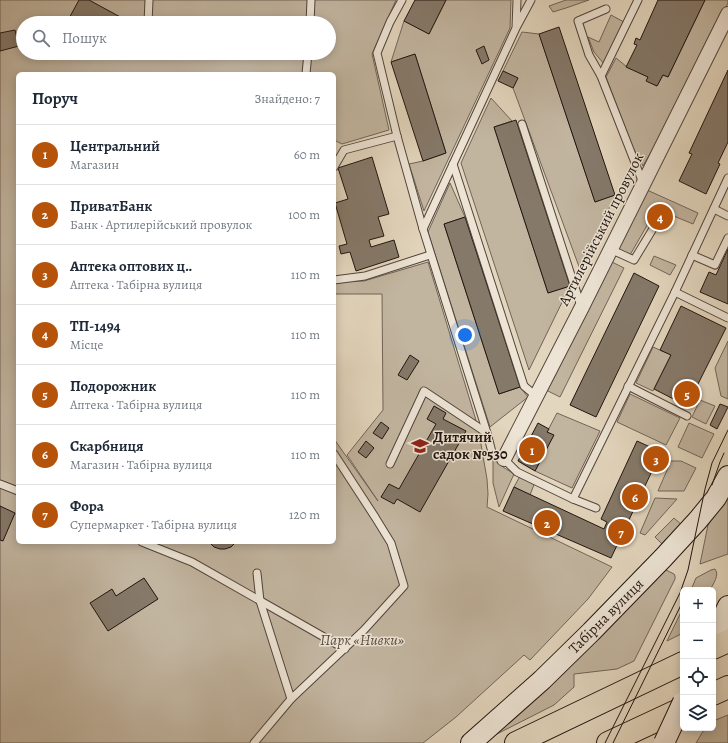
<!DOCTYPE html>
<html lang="uk">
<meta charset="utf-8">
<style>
:root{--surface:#fff;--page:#f6f6f7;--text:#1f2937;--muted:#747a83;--line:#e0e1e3;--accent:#b45309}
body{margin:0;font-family:Alegreya,serif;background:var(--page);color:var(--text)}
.controls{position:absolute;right:12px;bottom:12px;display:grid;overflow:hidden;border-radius:6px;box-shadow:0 2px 10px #0003}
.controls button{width:36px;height:36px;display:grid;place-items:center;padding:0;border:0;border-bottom:1px solid var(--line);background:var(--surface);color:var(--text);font:20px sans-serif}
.you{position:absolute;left:465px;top:335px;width:14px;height:14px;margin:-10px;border:3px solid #fff;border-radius:50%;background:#1a73e8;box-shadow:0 0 0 6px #1a73e833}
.badge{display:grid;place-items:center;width:26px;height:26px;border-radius:50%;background:var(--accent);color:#fff;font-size:13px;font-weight:700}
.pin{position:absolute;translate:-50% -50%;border:2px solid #fff;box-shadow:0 1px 4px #0006}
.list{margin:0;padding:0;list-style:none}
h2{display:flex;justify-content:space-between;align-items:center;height:52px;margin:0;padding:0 16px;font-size:17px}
h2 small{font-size:13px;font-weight:400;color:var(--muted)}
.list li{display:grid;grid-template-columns:26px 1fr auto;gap:12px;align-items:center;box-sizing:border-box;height:60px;padding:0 16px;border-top:1px solid var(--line)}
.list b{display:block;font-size:15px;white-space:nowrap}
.list p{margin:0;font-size:13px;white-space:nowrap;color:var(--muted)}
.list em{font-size:13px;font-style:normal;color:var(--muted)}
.icon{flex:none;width:22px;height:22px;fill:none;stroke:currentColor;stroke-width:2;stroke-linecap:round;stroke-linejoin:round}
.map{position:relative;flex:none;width:728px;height:743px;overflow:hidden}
.search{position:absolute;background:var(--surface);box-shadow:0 2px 10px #0003;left:16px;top:16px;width:320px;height:44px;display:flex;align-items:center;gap:10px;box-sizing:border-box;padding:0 14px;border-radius:22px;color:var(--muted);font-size:15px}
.panel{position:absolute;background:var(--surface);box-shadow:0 2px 10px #0003;left:16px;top:72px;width:320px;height:472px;border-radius:6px}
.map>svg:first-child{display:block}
.green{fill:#c2b5a0;stroke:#716458;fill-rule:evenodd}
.building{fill:#85796a;stroke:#20140f}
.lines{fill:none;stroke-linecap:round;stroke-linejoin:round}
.service-casing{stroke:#51443b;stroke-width:9}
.minor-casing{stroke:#51443b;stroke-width:16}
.secondary-casing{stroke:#20140f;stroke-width:22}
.primary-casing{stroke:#20140f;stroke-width:24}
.service{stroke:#ede4d5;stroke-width:7}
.minor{stroke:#ede4d5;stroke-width:14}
.secondary{stroke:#ede4d5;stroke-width:20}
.primary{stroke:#e3d6be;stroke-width:22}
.tram{stroke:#20140f;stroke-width:1}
.secondary-bridge-casing{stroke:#20140f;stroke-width:22;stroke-linecap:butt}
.secondary-bridge{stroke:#ede4d5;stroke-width:20}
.labels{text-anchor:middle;stroke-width:3;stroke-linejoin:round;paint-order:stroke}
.street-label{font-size:15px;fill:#20140f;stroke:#ede4d5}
.poi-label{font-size:15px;font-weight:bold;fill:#20140f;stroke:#ede4d5;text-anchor:start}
.park-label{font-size:15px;font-style:italic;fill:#594c42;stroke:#ede4d5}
</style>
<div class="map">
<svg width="728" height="743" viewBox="0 0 728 743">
<rect width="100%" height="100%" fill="#e3d6be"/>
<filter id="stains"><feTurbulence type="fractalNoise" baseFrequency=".005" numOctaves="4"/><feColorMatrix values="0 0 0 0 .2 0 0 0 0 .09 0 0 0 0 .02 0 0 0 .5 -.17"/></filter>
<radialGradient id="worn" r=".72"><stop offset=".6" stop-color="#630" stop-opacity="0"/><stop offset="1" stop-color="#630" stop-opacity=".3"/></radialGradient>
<!-- green -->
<g class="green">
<path d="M0 0H396L372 54 389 130 342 144 334 140V74H18V542H334V439L378 501 347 455 383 410 382 294H334V282L364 281 428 262 478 427 487 479 488 494 487 507 612 567 588 599 530 660 524 655 456 717 423 743H0ZM23 23H329V53H23Z"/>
<polygon points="446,0 511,0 510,28 424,211 409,164 423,161 446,153 415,54 391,62 404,21 429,34"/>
<polygon points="566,0 589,0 566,8 553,12 549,6"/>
<polygon points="705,0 728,0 728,3 670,119 643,166 632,146 606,77 616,58 627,67 648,77 647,81 657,86 663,75 668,77"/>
<polygon points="611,15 624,22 604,64 594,52 588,37 599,42"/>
<polygon points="522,32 539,34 595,202 615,195 581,272 513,88 518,78 503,71"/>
<polygon points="491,98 512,121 494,127 548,293 570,286 529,370 461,163"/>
<polygon points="450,183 465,217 444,224 499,394 520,387 528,397 490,427 428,232"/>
<polygon points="647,190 698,213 693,224 669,214 657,208 630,255 616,248"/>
<polygon points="654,256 676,265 670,275 650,265"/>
<polygon points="610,261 624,268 560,397 546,390"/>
<polygon points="728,341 728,399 721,396 715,368"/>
<polygon points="653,347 671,355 653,391 636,383"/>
<polygon points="630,394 680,418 666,445 617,422"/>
<polygon points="700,400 715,406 706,424 692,417"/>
<polygon points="557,413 600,431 572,488 535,471 553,436 547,432"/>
<polygon points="689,423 714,434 702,458 678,447"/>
<polygon points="493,459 503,467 514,474 499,507 493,483"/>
<polygon points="671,461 681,461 696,468 684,491 658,491"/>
<polygon points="520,476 535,482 530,495 514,487"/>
<polygon points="728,494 728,554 700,564 708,525"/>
<polygon points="655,498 677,499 645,535 640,533"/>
<polygon points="674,518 682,525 663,545 655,537"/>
<path d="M715 569C720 575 713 584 710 590H691L696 578 711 570Z"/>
<polygon points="666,570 674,574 675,576 675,579 634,661 617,669 574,674 574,687 554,705 491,737 579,657"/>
<polygon points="683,608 683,633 667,641"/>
<polygon points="728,715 728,743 696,743 705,728 713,728 713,721"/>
</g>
<!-- building -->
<g class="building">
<polygon points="79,0 89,0 124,19 122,23 68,23 67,22"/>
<polygon points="415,0 446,0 429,34 404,21"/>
<polygon points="658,0 705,0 668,77 663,75 657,86 646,81 648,77 626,67 637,45 634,44 636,38 640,40"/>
<polygon points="559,27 615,195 595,202 539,34"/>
<polygon points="15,30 19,46 0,51 0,33"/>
<polygon points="484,46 489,60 482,64 476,50"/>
<polygon points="415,54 446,153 423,161 391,62"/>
<polygon points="728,70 728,142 718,163 720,164 706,194 679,181 692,154 689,153"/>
<polygon points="503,71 518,78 513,88 498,81"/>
<polygon points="516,120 570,286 548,293 494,127"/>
<polygon points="372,157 389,214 378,217 384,236 369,240 371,247 394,240 399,257 356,271 350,252 341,254 339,246 347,244 335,203 348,199 338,168"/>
<polygon points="657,208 669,214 663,225 651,219"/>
<polygon points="465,217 520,387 499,394 444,224"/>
<polygon points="728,249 728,304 700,292 709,272 716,275"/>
<polygon points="634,273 659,286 596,417 570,405"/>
<polygon points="681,306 726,328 687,406 654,389 671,355 660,350"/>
<polygon points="410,355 419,361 407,380 398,375"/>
<polygon points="720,404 728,407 717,429 710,425"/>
<polygon points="434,406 446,413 443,419 466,431 420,512 397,499 394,504 381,497 389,484 399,489 436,424 427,419"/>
<polygon points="381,422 389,428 382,439 373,433"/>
<polygon points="538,423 549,429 547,432 554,435 535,471 518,461"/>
<polygon points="366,441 374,448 366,458 358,452"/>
<polygon points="637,441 661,452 611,558 503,511 514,487 604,529 607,522 601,519"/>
<polygon points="0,506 15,513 3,541 0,540"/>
<polygon points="209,542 236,542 231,547 225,549 220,549 214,547"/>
<polygon points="144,578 158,599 108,631 90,603 112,589 116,596"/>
</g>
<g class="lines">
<!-- service casing -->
<g class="service-casing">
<g id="service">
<polyline points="402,0 390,22 377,53 397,136 423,229 487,433 493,456 504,459 517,472 573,499 596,508"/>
<polyline points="606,9 578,21 589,55 601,76 643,183"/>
<polyline points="148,23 149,0"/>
<polyline points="310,23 311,0"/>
<polyline points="517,26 531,0"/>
<polyline points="306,74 308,53"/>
<polyline points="601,76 638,0"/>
<polyline points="522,124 581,306"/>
<polyline points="453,164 524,386 536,396"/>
<polyline points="334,167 344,150 397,136"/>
<polyline points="714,209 728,216"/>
<polyline points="423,229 516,28 517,0"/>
<polyline points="610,249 634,260 654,227"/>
<polyline points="692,255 715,265 728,238"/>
<polyline points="334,280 365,276 430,255"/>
<polyline points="675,292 728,318"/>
<polyline points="628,386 687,416"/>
<polyline points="390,464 424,391 487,433"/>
<polyline points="0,484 18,491"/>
<polyline points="573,499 675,292 728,178"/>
<polyline points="142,542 192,562 345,649"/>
<polyline points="257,573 260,601 291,699"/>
<polyline points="254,743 291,699 364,630 404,586 391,543 375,517 334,454"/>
</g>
</g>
<!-- minor casing -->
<g class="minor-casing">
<polyline id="minor" points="504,459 582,307 728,14"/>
</g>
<!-- secondary casing -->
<g class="secondary-casing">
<g id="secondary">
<polyline points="713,638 728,606"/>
<polyline points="471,743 542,680 591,632 663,558 698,520 716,498 728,476"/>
</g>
</g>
<!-- primary casing -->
<g class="primary-casing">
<g id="primary">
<polyline points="713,648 728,641"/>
<polyline points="713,694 728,687"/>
<polyline points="516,743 683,663"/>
<polyline points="608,743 683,708"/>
</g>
</g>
<!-- service -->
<use href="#service" class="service"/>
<!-- minor -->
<use href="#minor" class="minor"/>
<!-- secondary -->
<use href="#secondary" class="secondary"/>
<!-- primary -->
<use href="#primary" class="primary"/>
<!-- tram -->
<g class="tram">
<polyline points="712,485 720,462 724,453"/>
<polyline points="605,743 680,593 688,570 705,489 712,463 728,430"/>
<polyline points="613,743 683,601"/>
</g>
<!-- secondary-bridge casing -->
<g class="secondary-bridge-casing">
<polyline id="secondary-bridge" points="664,743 683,702"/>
</g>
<!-- secondary-bridge -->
<use href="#secondary-bridge" class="secondary-bridge"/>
</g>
<!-- icons -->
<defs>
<g id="school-bare" transform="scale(1.38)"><path d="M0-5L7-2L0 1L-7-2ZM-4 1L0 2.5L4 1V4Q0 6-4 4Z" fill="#8f2418" stroke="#ede4d5" stroke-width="2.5" paint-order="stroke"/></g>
</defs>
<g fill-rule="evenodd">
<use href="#school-bare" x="420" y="446"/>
</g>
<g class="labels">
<!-- street labels -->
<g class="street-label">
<text transform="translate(601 229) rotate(-63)" y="5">Артилерійський провулок</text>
<text transform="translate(606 616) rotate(-45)" y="5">Табірна вулиця</text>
</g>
<!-- poi labels -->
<g class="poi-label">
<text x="433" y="442">Дитячий<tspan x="433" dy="17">садок №530</tspan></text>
</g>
<!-- park labels -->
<g class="park-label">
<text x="362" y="645">Парк «Нивки»</text>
</g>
</g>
<rect width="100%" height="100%" filter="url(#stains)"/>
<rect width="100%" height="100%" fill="url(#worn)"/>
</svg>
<div class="controls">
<button>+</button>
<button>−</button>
<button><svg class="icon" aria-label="locate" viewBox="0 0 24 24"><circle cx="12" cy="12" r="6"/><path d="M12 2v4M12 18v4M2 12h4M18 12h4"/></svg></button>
<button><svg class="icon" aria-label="layers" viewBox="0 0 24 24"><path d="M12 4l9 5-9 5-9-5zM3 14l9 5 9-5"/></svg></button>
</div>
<div class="you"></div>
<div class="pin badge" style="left:532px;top:450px">1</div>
<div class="pin badge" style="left:547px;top:523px">2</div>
<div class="pin badge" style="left:656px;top:459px">3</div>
<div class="pin badge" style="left:660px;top:217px">4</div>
<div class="pin badge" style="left:687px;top:394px">5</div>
<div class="pin badge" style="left:635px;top:497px">6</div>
<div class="pin badge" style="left:621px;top:532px">7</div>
<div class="search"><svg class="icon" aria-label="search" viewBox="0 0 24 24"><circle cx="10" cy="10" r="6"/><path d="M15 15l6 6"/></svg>Пошук</div>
<section class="panel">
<h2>Поруч<small>Знайдено: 7</small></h2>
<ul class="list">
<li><span class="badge">1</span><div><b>Центральний</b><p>Магазин</p></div><em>60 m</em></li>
<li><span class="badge">2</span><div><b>ПриватБанк</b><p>Банк · Артилерійський провулок</p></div><em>100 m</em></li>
<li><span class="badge">3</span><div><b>Аптека оптових ц‥</b><p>Аптека · Табірна вулиця</p></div><em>110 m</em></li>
<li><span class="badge">4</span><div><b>ТП-1494</b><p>Місце</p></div><em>110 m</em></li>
<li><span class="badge">5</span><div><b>Подорожник</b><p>Аптека · Табірна вулиця</p></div><em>110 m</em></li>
<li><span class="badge">6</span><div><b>Скарбниця</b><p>Магазин · Табірна вулиця</p></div><em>110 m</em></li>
<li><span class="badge">7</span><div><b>Фора</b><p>Супермаркет · Табірна вулиця</p></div><em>120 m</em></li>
</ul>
</section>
</div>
